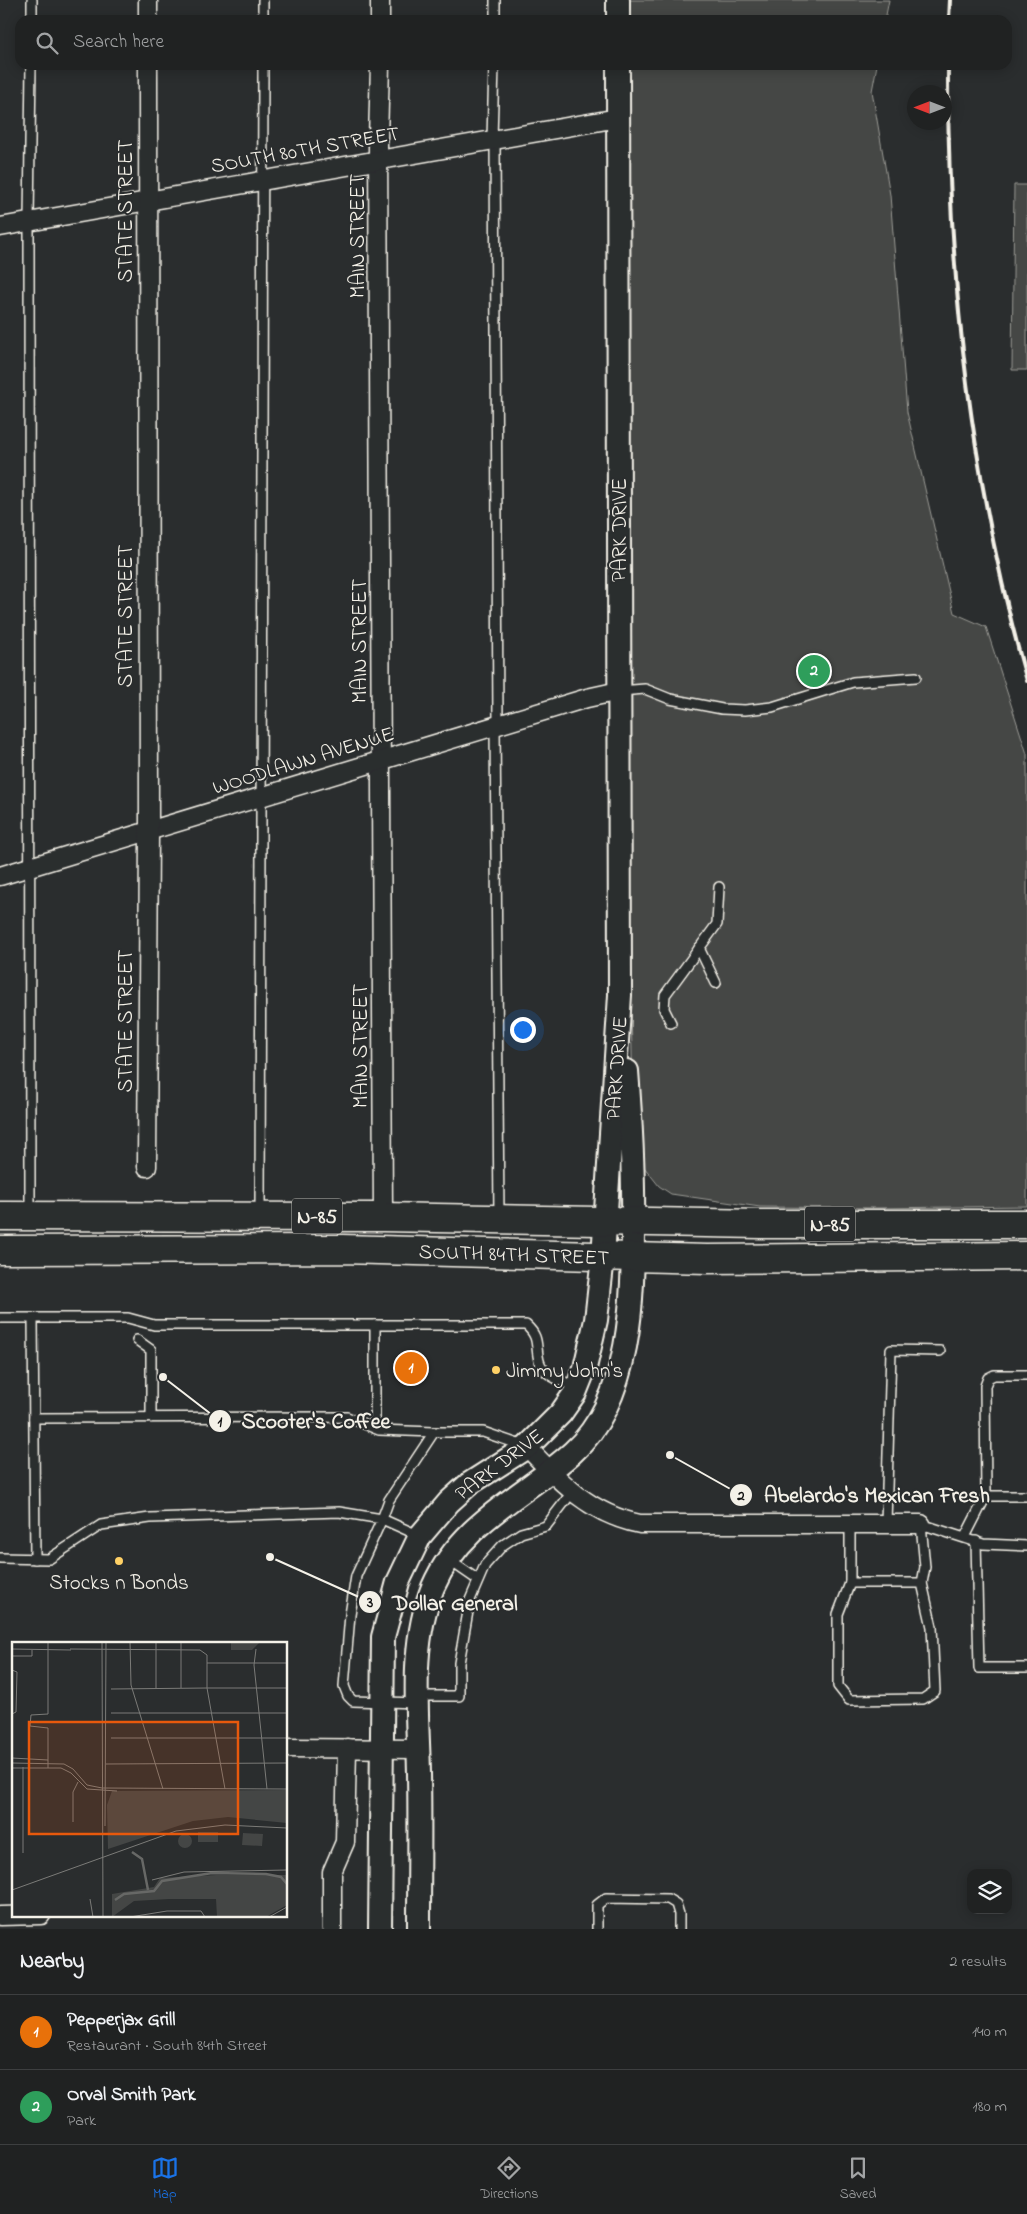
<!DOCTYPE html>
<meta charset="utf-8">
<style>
:root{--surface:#202222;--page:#2d2f2f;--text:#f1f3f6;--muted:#a2a4a5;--line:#3d3f40;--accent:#1a73e8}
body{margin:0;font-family:"Indie Flower",sans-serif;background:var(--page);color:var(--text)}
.controls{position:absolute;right:15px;bottom:15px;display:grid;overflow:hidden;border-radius:10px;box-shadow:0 2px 12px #0003}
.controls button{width:45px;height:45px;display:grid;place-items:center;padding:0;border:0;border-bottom:1px solid var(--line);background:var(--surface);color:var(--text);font:25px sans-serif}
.compass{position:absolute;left:907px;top:85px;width:45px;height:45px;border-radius:50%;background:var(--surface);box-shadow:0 2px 12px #0003;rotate:270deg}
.you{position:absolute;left:522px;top:1029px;width:18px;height:18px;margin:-12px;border:4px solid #fff;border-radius:50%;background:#1a73e8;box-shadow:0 0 0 8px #1a73e833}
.badge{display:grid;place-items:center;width:32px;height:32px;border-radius:50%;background:var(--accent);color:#fff;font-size:16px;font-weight:700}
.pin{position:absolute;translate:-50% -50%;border:2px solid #fff;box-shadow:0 1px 5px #0006}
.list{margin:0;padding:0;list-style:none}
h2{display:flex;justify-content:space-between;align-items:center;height:65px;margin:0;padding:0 20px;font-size:21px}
h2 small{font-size:16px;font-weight:400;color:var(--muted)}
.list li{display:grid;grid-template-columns:32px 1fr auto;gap:15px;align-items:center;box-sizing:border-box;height:75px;padding:0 20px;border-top:1px solid var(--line)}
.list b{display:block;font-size:19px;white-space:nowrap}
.list p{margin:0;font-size:16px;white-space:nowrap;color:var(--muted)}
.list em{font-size:16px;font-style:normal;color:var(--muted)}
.icon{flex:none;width:28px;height:28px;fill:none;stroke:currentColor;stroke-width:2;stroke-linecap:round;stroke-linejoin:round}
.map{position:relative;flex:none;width:1027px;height:1929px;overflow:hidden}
.search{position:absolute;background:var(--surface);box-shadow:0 2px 12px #0003;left:15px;right:15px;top:15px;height:55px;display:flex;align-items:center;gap:12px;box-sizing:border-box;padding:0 18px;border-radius:15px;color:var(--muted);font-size:19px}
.sheet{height:215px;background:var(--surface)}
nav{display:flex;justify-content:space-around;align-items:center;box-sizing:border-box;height:70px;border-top:1px solid var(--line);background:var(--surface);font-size:14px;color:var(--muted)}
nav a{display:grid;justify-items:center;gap:2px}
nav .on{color:var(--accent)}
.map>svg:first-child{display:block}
.green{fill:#444645;stroke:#9c9c96}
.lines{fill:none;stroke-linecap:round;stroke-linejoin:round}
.service-casing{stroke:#f4f1e8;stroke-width:12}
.minor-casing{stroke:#f4f1e8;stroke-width:21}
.tertiary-casing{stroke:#f4f1e8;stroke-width:26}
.primary-casing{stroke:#f4f1e8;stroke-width:31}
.service{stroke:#2a2d2e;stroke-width:9}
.minor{stroke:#2a2d2e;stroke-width:18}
.tertiary{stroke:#2a2d2e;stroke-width:22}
.primary{stroke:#2a2d2e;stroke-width:28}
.rail{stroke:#f4f1e8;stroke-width:4}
.poi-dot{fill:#ffd166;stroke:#2a2d2e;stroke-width:2}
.labels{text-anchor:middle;stroke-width:4;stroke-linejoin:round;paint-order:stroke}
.shield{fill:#2a2d2e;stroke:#b7b6b0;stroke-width:1}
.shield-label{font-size:20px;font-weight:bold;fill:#f4f1e8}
.street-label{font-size:21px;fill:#f4f1e8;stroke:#2a2d2e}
.poi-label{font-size:21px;fill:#f4f1e8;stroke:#2a2d2e;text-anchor:start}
.inset-river{fill:none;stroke:#676866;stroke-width:2.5}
.inset-road{fill:none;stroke:#7b7b78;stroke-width:1}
.view{fill:#e8590c;fill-opacity:0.15;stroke:#e8590c;stroke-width:2.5}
.inset-edge{fill:none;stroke:#f4f1e8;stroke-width:2.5}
.leader{fill:none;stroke:#f4f1e8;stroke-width:2}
.callout-dot{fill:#f4f1e8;stroke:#2a2d2e;stroke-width:2}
.mark-label{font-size:15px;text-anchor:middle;font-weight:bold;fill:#111}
.callout-label{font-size:22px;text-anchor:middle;font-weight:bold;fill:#f4f1e8;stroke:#2a2d2e;stroke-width:4;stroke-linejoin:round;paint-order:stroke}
</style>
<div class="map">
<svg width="1027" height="1929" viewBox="0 0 1027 1929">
<rect width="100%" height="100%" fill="#2a2d2e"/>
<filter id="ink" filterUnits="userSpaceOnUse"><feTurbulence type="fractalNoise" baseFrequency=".02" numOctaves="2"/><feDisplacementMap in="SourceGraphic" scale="10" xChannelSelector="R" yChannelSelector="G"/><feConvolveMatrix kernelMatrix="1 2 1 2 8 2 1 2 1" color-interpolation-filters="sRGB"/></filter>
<g filter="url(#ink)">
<!-- green -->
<g class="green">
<polygon points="625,0 889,0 885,20 625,20"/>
<polygon points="625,65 877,65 872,91 890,195 907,412 954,613 986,627 1027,754 1027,1206 878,1208 760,1207 671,1194 659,1186 637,1158 633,1103 630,952"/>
<polygon points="1014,185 1027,185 1027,370 1012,370"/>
</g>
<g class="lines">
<!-- service casing -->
<g class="service-casing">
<g id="service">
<polyline points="263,0 263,20"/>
<polyline points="495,0 495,20"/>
<polyline points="32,20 32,0"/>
<polyline points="492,139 494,65"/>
<polyline points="495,139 498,725"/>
<polyline points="620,691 645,689 670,699 722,709 745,710 772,707 853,682 916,677"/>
<polyline points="495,726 499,1217"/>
<polyline points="699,948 716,983"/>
<polyline points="671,1023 664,1009 665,995 717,924 719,887"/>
<polyline points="30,1213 29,221 31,65"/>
<polyline points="260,1215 263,65"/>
<path d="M0 1318H128L154 1325H526C540 1338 535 1344 539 1361 543 1376 564 1382 577 1387"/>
<polyline points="33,1318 35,1559"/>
<polyline points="137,1340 151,1350 151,1417"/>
<polyline points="34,1418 347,1417 379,1430 434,1432"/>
<polyline points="375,1428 375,1325"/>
<polyline points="986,1496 1027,1496"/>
<polyline points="850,1523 850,1583 922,1583 925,1567 921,1524 983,1544 1027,1546"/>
<polyline points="886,1523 891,1350 940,1351"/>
<polyline points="420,1536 382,1519 389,1500 434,1432 483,1432 524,1446"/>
<polyline points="965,1537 986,1496 985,1386 988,1378 994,1375 1027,1375"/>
<polyline points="976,1541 979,1668 1027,1668"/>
<polyline points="0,1558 49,1559 101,1525 150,1518 339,1512 382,1519 356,1576 350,1615 344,1686 348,1696 353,1701 418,1703"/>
<polyline points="449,1560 478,1580"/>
<polyline points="850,1583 838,1614 838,1686 849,1700 923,1699 935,1691 932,1627 922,1583"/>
<polyline points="418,1696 459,1696 459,1663 470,1600 485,1565 503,1545 521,1533 546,1526 573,1491"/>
<polyline points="597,1929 597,1905 606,1898 668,1899 676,1904 679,1914 679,1929"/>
</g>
</g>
<!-- minor casing -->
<g class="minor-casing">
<g id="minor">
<polyline points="380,0 380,20"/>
<polyline points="148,20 148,0"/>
<polyline points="380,65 378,139 383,1217"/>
<polyline points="0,227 618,118"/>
<polyline points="0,876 587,698 619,691"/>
<polyline points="147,1167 149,831 148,65"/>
<path d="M527 1447C560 1482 590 1514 640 1524H921"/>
<polyline points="286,1748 419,1749"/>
<polyline points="0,1916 41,1915"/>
<polyline points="332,1929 332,1872 345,1842 347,1748"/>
</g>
</g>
<!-- tertiary casing -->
<g class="tertiary-casing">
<g id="tertiary">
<polyline points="618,0 618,20"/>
<polyline points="380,1929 383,1637 398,1582 420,1536 449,1502 469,1484 527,1447 561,1413 575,1393 585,1368 596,1320 603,1257 620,995 618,65"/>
<path d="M419 1929C419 1877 420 1825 419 1774 418 1713 409 1645 433 1587 461 1522 523 1497 573 1452 632 1399 633 1298 633 1226 634 1174 631 1123 627 1071"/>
</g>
</g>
<!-- primary casing -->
<g class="primary-casing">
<g id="primary">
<polyline points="0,1216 383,1217 760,1224 1027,1224"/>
<polyline points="0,1250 342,1249 707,1259 1027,1256"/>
</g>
</g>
<!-- service -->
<use href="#service" class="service"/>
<!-- minor -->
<use href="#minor" class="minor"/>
<!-- tertiary -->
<use href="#tertiary" class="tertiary"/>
<!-- primary -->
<use href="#primary" class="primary"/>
<!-- rail -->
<g class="rail">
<polyline points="949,20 950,0"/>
<path d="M948 65C947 272 971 481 1027 681"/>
</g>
</g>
</g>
<!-- markers -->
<g class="poi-dot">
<circle cx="496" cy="1370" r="5"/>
<circle cx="119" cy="1561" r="5"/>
</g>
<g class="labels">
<!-- shield labels -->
<g class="shield">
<rect x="292" y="1198.5" width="50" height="35" rx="4"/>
<rect x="805" y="1206.5" width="50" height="35" rx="4"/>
</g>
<g class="shield-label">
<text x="317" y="1223">N-85</text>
<text x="830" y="1231">N-85</text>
</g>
<!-- street labels -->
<g class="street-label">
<text transform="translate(305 149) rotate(-10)" y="7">SOUTH 80TH STREET</text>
<text transform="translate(125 211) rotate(-90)" y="7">STATE STREET</text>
<text transform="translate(357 236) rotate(-90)" y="7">MAIN STREET</text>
<text transform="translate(619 530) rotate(-90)" y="7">PARK DRIVE</text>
<text transform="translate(125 616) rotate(-90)" y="7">STATE STREET</text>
<text transform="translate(359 641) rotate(-90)" y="7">MAIN STREET</text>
<text transform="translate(303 760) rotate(-17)" y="7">WOODLAWN AVENUE</text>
<text transform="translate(125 1021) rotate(-90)" y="7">STATE STREET</text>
<text transform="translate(360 1046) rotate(-90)" y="7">MAIN STREET</text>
<text transform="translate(616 1068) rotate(-86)" y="7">PARK DRIVE</text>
<text transform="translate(514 1254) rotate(2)" y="7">SOUTH 84TH STREET</text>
<text transform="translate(499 1464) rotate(-37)" y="7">PARK DRIVE</text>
</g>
<!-- poi labels -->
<g class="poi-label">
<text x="506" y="1377">Jimmy John's</text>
<text x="119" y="1589" text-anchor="middle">Stocks n Bonds</text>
</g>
</g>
<!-- overview -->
<g transform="translate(12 1642)">
<rect width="275" height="275" fill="#2a2d2e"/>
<path d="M219 0H248L240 8H219ZM275 148V181L216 175 181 179 96 207 95 163 100 149ZM186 190H206V200H186ZM231 191 251 192 250 204 230 203ZM166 199a7 7 0 1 1 14 0a7 7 0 1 1-14 0ZM204 233H275V263L254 275H205L204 257H157L122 259 100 275V252L142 245 148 236Z" fill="#444645"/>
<path class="inset-river" d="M120 210 130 217 136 248M103 258 112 252 142 249 150 239 200 231 254 232 269 235 275 242"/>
<path class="inset-road" d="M36 0V72L19 73 18 84 36 86V126M90 0 91 275M118 0 119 43 151 147M144 0V46M169 0V46M0 7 59 8M58 7 188 8 195 13V46H275M244 7 242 23 255 147M0 14H20V8M195 21H275M0 28 5 30 4 70 0 72M99 47 195 46 213 147M99 71H275M99 96H275M0 116 36 118M0 121 52 122 61 127 75 143 90 146 275 147M94 122 275 121M0 126H49L59 131 75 147 105 149M61 180V150L66 140M93 184 94 0M11 211V125M140 238 172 230 275 228M0 248 164 189 213 183 275 186M78 257 81 275M118 275 155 269H189L193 275M257 275 275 265"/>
<path class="view" d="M17 80H226V192H17Z"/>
<rect width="275" height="275" class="inset-edge"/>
</g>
<!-- callouts -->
<path class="leader" d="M163 1377L220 1421M670 1455L741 1495M270 1557L370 1602"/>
<g class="callout-dot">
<circle cx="163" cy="1377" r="5"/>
<circle cx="670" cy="1455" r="5"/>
<circle cx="270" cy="1557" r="5"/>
<circle cx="220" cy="1421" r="12"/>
<circle cx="741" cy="1495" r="12"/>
<circle cx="370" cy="1602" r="12"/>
</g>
<g class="mark-label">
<text x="220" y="1426">1</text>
<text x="741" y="1500">2</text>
<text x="370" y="1607">3</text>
</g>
<g class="callout-label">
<text x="316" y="1428">Scooter's Coffee</text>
<text x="877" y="1502">Abelardo's Mexican Fresh</text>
<text x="455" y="1610">Dollar General</text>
</g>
</svg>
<div class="controls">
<button><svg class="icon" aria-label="layers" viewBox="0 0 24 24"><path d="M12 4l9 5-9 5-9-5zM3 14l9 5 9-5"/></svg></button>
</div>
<svg class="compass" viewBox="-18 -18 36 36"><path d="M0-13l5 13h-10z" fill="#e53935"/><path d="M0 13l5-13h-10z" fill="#a2a4a5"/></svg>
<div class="you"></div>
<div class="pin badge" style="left:411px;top:1368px;background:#e8710a">1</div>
<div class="pin badge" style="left:814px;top:671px;background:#2e9e5b">2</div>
<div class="search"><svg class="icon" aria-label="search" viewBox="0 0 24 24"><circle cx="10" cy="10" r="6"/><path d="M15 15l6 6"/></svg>Search here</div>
</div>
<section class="sheet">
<h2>Nearby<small>2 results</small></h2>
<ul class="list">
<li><span class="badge" style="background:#e8710a">1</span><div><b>Pepperjax Grill</b><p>Restaurant · South 84th Street</p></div><em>140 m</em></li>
<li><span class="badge" style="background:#2e9e5b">2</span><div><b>Orval Smith Park</b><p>Park</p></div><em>180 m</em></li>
</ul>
</section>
<nav>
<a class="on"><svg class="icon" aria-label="map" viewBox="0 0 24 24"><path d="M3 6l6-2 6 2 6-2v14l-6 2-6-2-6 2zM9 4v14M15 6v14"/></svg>Map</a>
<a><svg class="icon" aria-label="directions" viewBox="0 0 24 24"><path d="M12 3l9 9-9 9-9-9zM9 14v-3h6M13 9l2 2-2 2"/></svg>Directions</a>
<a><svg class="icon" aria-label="saved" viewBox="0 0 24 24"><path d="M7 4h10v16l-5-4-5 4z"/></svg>Saved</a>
</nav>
